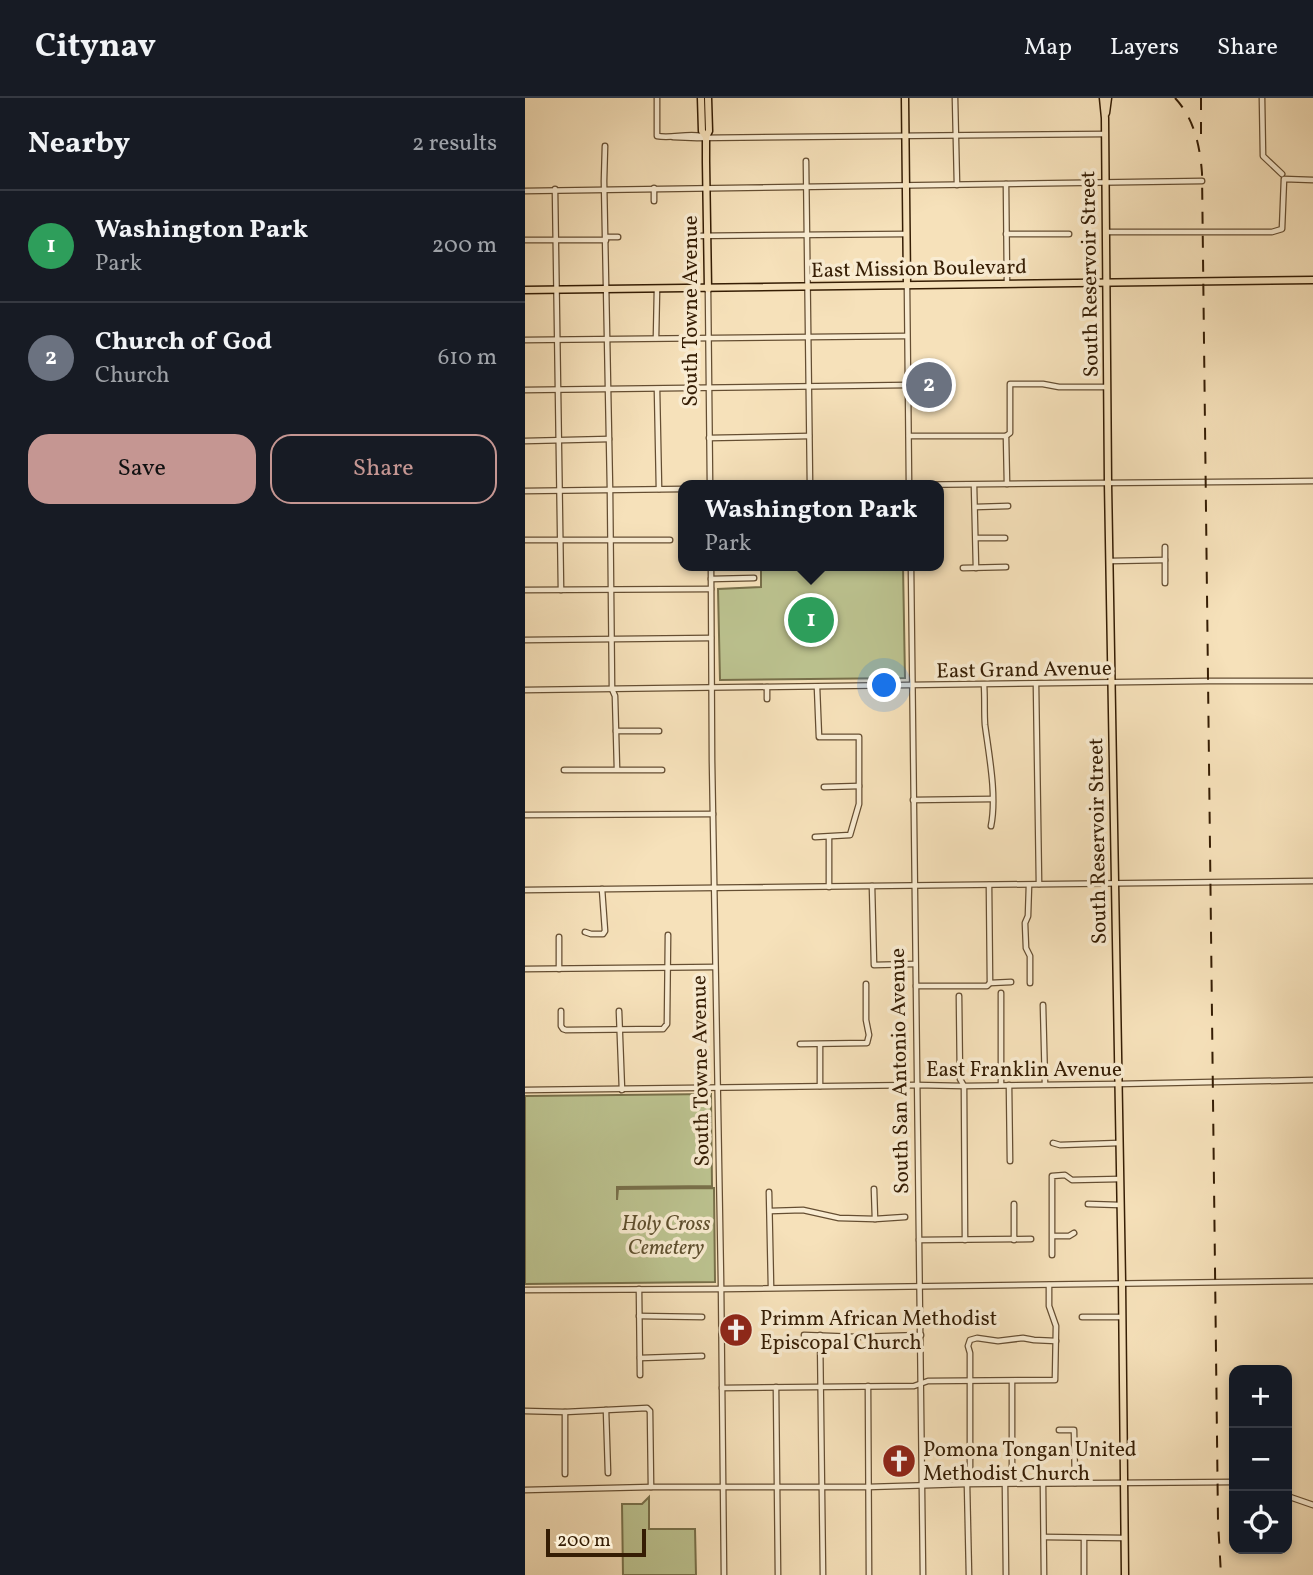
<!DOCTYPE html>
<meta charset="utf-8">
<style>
:root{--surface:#171b24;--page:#242831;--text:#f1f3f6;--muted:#9ea1a6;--line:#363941;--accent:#c59692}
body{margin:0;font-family:Vollkorn,serif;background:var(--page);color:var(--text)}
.controls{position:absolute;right:21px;bottom:21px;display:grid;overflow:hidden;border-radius:14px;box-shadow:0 4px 10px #0003}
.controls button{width:63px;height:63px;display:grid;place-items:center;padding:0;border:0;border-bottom:2px solid var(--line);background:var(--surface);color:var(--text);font:35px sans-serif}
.scale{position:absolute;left:21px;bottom:18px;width:100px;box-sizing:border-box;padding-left:7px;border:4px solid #351d04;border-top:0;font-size:19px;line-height:24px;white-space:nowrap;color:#351d04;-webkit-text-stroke:5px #f9ecd2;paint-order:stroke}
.you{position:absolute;left:360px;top:588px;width:24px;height:24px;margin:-18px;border:5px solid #fff;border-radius:50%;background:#1a73e8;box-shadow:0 0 0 10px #1a73e833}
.badge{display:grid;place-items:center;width:46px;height:46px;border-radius:50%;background:var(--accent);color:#fff;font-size:23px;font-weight:700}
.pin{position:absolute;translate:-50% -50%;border:4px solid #fff;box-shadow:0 2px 7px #0006}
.popup{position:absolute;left:153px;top:382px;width:266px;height:91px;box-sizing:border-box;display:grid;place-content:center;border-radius:14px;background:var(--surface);filter:drop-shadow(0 2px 5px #0005);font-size:23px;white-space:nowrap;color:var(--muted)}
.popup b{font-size:26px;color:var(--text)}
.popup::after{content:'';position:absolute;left:50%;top:100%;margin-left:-14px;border:14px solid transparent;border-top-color:var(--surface)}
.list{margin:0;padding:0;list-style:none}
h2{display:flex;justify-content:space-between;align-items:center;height:91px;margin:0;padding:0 28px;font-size:30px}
h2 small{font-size:23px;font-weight:400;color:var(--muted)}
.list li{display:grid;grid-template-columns:46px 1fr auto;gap:21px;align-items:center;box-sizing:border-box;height:112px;padding:0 28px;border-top:2px solid var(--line)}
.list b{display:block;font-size:26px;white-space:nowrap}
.list p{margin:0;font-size:23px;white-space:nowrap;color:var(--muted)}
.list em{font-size:23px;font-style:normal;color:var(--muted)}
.actions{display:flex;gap:14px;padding:21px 28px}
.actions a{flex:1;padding:16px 0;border:2px solid var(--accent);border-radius:21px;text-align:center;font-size:24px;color:var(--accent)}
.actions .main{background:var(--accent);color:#111}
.icon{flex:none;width:38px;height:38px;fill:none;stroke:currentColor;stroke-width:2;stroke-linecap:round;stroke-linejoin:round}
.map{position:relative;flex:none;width:788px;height:1477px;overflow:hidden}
header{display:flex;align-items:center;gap:42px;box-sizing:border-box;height:98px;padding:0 35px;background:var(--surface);border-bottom:2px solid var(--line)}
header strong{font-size:33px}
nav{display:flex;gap:38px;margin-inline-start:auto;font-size:24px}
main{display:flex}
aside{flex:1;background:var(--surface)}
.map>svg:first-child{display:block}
.green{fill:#bcc390;stroke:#78704a;stroke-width:2}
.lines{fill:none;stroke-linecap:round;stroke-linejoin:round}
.minor-casing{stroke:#654e32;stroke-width:7}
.major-casing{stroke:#351d04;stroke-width:9}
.minor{stroke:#f9ecd2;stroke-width:4.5}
.major{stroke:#f6e1ba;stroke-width:6}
.rail{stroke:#351d04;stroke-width:2;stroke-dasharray:12 12;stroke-linecap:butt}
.labels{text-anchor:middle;stroke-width:7;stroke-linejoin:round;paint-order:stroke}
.street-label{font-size:21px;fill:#351d04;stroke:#f9ecd2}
.park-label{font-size:21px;font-style:italic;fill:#5e4f2e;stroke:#f9ecd2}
.poi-label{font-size:21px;fill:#351d04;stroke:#f9ecd2;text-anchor:start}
</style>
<header>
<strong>Citynav</strong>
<nav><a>Map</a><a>Layers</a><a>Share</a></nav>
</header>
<main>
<aside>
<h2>Nearby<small>2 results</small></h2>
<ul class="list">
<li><span class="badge" style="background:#2e9e5b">1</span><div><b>Washington Park</b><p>Park</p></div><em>200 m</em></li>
<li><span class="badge" style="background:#6b7280">2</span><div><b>Church of God</b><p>Church</p></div><em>610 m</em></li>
</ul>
<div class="actions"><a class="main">Save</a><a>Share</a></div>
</aside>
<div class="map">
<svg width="788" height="1477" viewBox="0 0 788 1477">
<rect width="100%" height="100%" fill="#f6e1ba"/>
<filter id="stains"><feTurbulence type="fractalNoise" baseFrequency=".00286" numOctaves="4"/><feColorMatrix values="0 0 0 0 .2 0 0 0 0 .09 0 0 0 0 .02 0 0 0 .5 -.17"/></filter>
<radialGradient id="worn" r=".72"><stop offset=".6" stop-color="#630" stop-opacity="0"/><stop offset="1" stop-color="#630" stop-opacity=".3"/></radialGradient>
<!-- green -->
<g class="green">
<polygon points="236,468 378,468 380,580 195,582 193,491 236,489"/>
<polygon points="186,996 187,1088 92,1089 92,1102 93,1091 189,1090 190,1184 0,1186 0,998"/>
<polygon points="124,1399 124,1431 170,1431 171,1477 98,1477 97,1406 117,1406"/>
</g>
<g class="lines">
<!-- minor casing -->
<g class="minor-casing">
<g id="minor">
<path d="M132 0V38C146 41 161 35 176 38"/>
<polyline points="430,0 432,87"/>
<polyline points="737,0 738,58 757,76"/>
<polyline points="148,39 172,40 580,36"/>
<polyline points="80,48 79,83 85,391 87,591 90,598 92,671"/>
<polyline points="281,63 285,387"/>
<polyline points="481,86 482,186"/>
<polyline points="129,90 129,103"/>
<polyline points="30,91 36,492"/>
<polyline points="0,93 677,83"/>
<polyline points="581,134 747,134 757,131 759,81 788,82"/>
<polyline points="481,136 544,136"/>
<polyline points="166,138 381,136"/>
<polyline points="81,139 93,139"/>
<polyline points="0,142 81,142"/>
<polyline points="382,187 384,387"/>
<polyline points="183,191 185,387"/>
<polyline points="131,240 132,191"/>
<polyline points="0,242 381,238"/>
<polyline points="132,291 134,391"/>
<polyline points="0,292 383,287"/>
<polyline points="384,338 481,338"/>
<polyline points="184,340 284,338"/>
<polyline points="0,343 84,341"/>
<polyline points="482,386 481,338 485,335 485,286 518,286 534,289 582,289"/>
<polyline points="370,387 788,383"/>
<polyline points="449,387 451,470"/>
<polyline points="0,393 158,391"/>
<polyline points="450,409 483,408"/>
<polyline points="451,440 480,440"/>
<polyline points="0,442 145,442"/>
<polyline points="585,463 640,462"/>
<polyline points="186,468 187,662 196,1183 199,1477"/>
<polyline points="386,468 398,1477"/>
<polyline points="438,470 481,469"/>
<polyline points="186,481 229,480"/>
<polyline points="640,485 640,449"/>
<polyline points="0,492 186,491"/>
<polyline points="0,542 186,540"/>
<polyline points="511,586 514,786"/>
<path d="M459 587C460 600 459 614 460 627 464 657 472 698 466 728"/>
<polyline points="242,589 242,601"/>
<polyline points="0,592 683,583 788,583"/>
<polyline points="91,633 134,633"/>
<polyline points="39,672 137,672"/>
<polyline points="299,689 334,688"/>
<polyline points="388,702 467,701"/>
<polyline points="0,717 188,716"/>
<polyline points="290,739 325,737 334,706 334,639 294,639 292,589"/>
<polyline points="304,739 304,789"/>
<polyline points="464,787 465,885"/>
<polyline points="504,787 503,818 500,825 501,850 505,858 505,885"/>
<polyline points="347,788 349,867 390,866"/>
<polyline points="0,792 788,783"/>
<polyline points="60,834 66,836 78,836 80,833 77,791"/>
<polyline points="0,871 190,869"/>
<polyline points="34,871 34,839"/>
<polyline points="391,888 462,888 465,885 486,884"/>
<polyline points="476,895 476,987"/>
<polyline points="434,898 435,981 439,988 440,1142"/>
<polyline points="518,907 520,986"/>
<polyline points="36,913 36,928 38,931 41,932 138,931 142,926 143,837"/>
<polyline points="94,913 97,992"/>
<polyline points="275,946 342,945 344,937 341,922 341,886"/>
<polyline points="295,947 295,988"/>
<polyline points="484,987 485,1063"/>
<polyline points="0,992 391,987 439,988 593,986 788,982"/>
<polyline points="528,1045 535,1047 594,1045"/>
<polyline points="349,1091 350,1121"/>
<polyline points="244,1094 246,1189"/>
<polyline points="489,1106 489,1142"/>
<polyline points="563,1106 595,1107"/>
<polyline points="245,1113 278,1112 314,1120 350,1121 380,1119"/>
<polyline points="528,1138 544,1138 549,1135"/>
<polyline points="394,1142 506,1141"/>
<polyline points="527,1157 527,1078 540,1077 547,1082 595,1081"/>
<polyline points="114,1191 115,1277"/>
<polyline points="0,1192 197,1191 788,1183"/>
<polyline points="114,1218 177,1219"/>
<polyline points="557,1219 597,1219"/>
<polyline points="279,1237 332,1239 396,1237"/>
<polyline points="295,1237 298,1477"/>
<polyline points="115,1260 177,1258"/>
<polyline points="487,1283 487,1370"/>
<polyline points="343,1288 344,1477"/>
<polyline points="251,1289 253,1477"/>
<polyline points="197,1290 389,1288 403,1283 530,1282 531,1228 524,1208 524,1187"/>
<polyline points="81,1312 83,1375"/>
<polyline points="0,1313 40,1314 122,1310 125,1313 126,1389"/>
<polyline points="40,1314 40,1376"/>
<polyline points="534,1332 549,1332 550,1385"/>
<polyline points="445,1370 445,1255 443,1248 445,1242 452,1240 473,1243 498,1240 509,1242 531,1243"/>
<polyline points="442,1386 444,1477"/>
<polyline points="480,1386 481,1477"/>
<polyline points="518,1386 519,1477"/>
<polyline points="0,1392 126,1389 343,1389 442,1386 709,1384"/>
<polyline points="762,1398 788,1407"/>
<polyline points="519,1439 599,1440"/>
<polyline points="559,1440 559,1477"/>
</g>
</g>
<!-- major casing -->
<g class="major-casing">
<g id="major">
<polyline points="176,0 177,33 181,39"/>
<polyline points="380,0 382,187"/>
<polyline points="578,0 580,20 583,385 597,1184 600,1477"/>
<polyline points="581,15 583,0"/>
<polyline points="183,191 181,64 181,39 184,33 183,0"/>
<polyline points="0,192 788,182"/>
</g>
</g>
<!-- minor -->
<use href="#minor" class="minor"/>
<!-- major -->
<use href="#major" class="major"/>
<!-- rail -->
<g class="rail">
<path d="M650 0C669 20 675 48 677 75L693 1423 696 1477"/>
<polyline points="676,0 676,38"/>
</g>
</g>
<!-- icons -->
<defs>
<g id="church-disc" transform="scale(1.75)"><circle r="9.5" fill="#8f2418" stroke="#f9ecd2"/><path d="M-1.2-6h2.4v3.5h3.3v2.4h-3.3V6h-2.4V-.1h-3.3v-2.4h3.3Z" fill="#fff"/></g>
</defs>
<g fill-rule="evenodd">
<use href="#church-disc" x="211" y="1232"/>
<use href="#church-disc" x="374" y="1363"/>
</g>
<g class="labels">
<!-- street labels -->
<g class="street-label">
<text transform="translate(394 170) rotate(-1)" y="7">East Mission Boulevard</text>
<text transform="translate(564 176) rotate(-91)" y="7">South Reservoir Street</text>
<text transform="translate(165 213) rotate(-90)" y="7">South Towne Avenue</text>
<text transform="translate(499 571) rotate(-1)" y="7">East Grand Avenue</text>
<text transform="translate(572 743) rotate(-91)" y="7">South Reservoir Street</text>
<text x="499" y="978">East Franklin Avenue</text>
<text transform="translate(175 973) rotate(-91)" y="7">South Towne Avenue</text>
<text transform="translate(374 973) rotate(-91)" y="7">South San Antonio Avenue</text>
</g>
<!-- park labels -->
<g class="park-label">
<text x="141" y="1132">Holy Cross<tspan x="141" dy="24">Cemetery</tspan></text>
</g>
<!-- poi labels -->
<g class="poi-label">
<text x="235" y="1227">Primm African Methodist<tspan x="235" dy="24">Episcopal Church</tspan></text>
<text x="398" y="1358">Pomona Tongan United<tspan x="398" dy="24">Methodist Church</tspan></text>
</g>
</g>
<rect width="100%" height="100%" filter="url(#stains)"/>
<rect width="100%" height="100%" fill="url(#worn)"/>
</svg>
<div class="controls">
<button>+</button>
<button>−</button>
<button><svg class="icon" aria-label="locate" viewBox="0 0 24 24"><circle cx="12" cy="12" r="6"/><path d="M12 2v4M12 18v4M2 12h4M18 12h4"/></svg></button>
</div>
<div class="scale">200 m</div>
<div class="you"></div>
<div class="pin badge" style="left:286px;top:522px;background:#2e9e5b">1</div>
<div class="popup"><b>Washington Park</b>Park</div>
<div class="pin badge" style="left:404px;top:287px;background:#6b7280">2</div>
</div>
</main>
